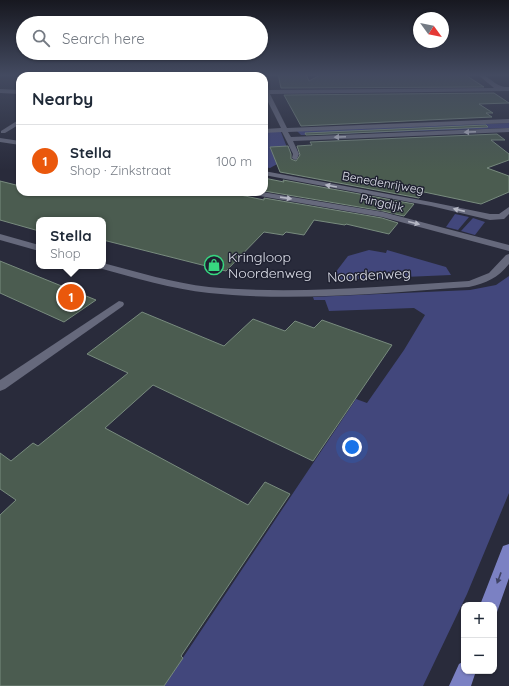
<!DOCTYPE html>
<meta charset="utf-8">
<style>
:root{--surface:#fff;--page:#f2f2f3;--text:#1f2937;--muted:#747a83;--line:#e0e1e3;--accent:#ea580c}
body{margin:0;font-family:Quicksand,sans-serif;background:var(--page);color:var(--text)}
.controls{position:absolute;right:12px;bottom:12px;display:grid;overflow:hidden;border-radius:8px;box-shadow:0 1px 3px #0004}
.controls button{width:36px;height:36px;display:grid;place-items:center;padding:0;border:0;border-bottom:1px solid var(--line);background:var(--surface);color:var(--text);font:20px sans-serif}
.compass{position:absolute;left:413px;top:12px;width:36px;height:36px;border-radius:50%;background:var(--surface);box-shadow:0 1px 3px #0004;rotate:123deg}
.you{position:absolute;left:352px;top:447px;width:14px;height:14px;margin:-10px;border:3px solid #fff;border-radius:50%;background:#1a73e8;box-shadow:0 0 0 6px #1a73e833}
.badge{display:grid;place-items:center;width:26px;height:26px;border-radius:50%;background:var(--accent);color:#fff;font-size:13px;font-weight:700}
.pin{position:absolute;translate:-50% -50%;border:2px solid #fff;box-shadow:0 1px 4px #0006}
.popup{position:absolute;left:36px;top:217px;width:70px;height:52px;box-sizing:border-box;display:grid;place-content:center;border-radius:8px;background:var(--surface);filter:drop-shadow(0 1px 3px #0005);font-size:13px;white-space:nowrap;color:var(--muted)}
.popup b{font-size:15px;color:var(--text)}
.popup::after{content:'';position:absolute;left:50%;top:100%;margin-left:-8px;border:8px solid transparent;border-top-color:var(--surface)}
.list{margin:0;padding:0;list-style:none}
h2{display:flex;justify-content:space-between;align-items:center;height:52px;margin:0;padding:0 16px;font-size:17px}
h2 small{font-size:13px;font-weight:400;color:var(--muted)}
.list li{display:grid;grid-template-columns:26px 1fr auto;gap:12px;align-items:center;box-sizing:border-box;height:72px;padding:0 16px;border-top:1px solid var(--line)}
.list b{display:block;font-size:15px;white-space:nowrap}
.list p{margin:0;font-size:13px;white-space:nowrap;color:var(--muted)}
.list em{font-size:13px;font-style:normal;color:var(--muted)}
.icon{flex:none;width:22px;height:22px;fill:none;stroke:currentColor;stroke-width:2;stroke-linecap:round;stroke-linejoin:round}
.map{position:relative;flex:none;width:509px;height:686px;overflow:hidden}
.search{position:absolute;background:var(--surface);box-shadow:0 1px 3px #0004;left:16px;top:16px;width:252px;height:44px;display:flex;align-items:center;gap:10px;box-sizing:border-box;padding:0 14px;border-radius:22px;color:var(--muted);font-size:15px}
.panel{position:absolute;background:var(--surface);box-shadow:0 1px 3px #0004;left:16px;top:72px;width:252px;height:124px;border-radius:12px}
.map>svg:first-child{display:block}
.green{fill:#42477c}
.building{fill:#4b5c50;stroke:#788b7e}
.lines{fill:none;stroke-linecap:round;stroke-linejoin:round}
.minor{fill:#66697c;fill-rule:evenodd}
.major{fill:#7b81c3;fill-rule:evenodd}
.oneway{fill:#b5b7c4}
.oneway2{fill:#3f4364}
.labels{text-anchor:middle;stroke-width:3;stroke-linejoin:round;paint-order:stroke}
.far-street-label{font-size:12px;fill:#dfe1eb;stroke:#1f2131}
.poi-label{font-size:14px;fill:#dfe1eb;stroke:#1f2131;text-anchor:start}
.street-label{font-size:14px;fill:#dfe1eb;stroke:#1f2131}
</style>
<div class="map">
<svg width="509" height="686" viewBox="0 0 509 686">
<rect width="100%" height="100%" fill="#292b3b"/>
<!-- green -->
<g class="green">
<polygon points="509,123 509,128 307,135 301,135 297,131"/>
<polygon points="264,132 281,132 288,150 281,162 270,168 264,167"/>
<polygon points="455,214 469,217 458,230 446,227"/>
<polygon points="473,218 485,222 475,235 461,231"/>
<polygon points="369,250 386,253 387,250 446,267 451,275 335,280 335,273 348,256"/>
<polygon points="509,276 509,493 467,594 423,686 164,686 356,399 367,403 404,350 425,315 414,308 329,311 325,300 314,300 313,297 470,290 496,285"/>
</g>
<!-- building -->
<g class="building">
<polygon points="278,74 306,74 309,81 322,74 464,74 484,87 281,88"/>
<polygon points="494,93 509,103 479,104 493,113 486,113 492,117 301,126 284,95"/>
<polygon points="486,125 488,127 306,135 305,133"/>
<polygon points="497,134 505,140 491,140 509,154 509,160 487,168 509,176 509,192 481,204 424,192 419,198 280,172 270,147 288,146 291,154 291,159 296,161 300,155 297,146 312,145 310,142"/>
<polygon points="264,178 284,182 283,180 414,204 404,216 383,211 264,191"/>
<polygon points="0,181 20,186 20,192 226,192 264,200 264,198 382,218 398,223 389,234 346,224 345,225 314,220 304,235 286,232 283,235 264,232 226,271 103,240 103,220 39,220 39,231 0,220"/>
<polygon points="0,261 96,300 64,322 0,293"/>
<polygon points="142,312 224,346 253,319 285,331 295,321 314,328 322,320 392,345 313,461 153,385 105,428 248,505 265,482 290,494 181,656 183,658 164,686 0,686 0,515 16,500 0,489 0,453 11,461 33,443 38,446 128,373 87,354"/>
</g>
<g class="lines">
<!-- minor -->
<g class="minor">
<polygon points="134,74 139,74 133,76"/>
<path d="M477 74C490 74 494 88 509 87V91L270 94 287 128 509 119V123L288 132 291 137 509 128V132L293 141 299 154 297 159 295 160 292 158 293 154 282 132 264 133V129L281 128 264 94V77L266 78 269 90 494 88Z"/>
<polygon points="0,89 20,90 20,94 0,93"/>
<polygon points="20,119 20,124 5,133 1,133 1,131"/>
<polygon points="0,138 20,141 20,145 0,142"/>
<polygon points="264,171 431,202 490,214 499,214 509,207 509,214 504,219 490,220 431,206 264,175"/>
<polygon points="244,192 262,192 383,212 509,245 509,251 382,217 248,194"/>
<polygon points="0,234 39,245 39,251 0,240"/>
<path d="M509 254V264C498 278 486 283 469 287 383 293 295 302 209 293 172 289 135 278 99 268L98 266H103V263C138 272 173 283 209 287 295 295 383 286 469 281L489 273 506 255Z"/>
<polygon points="119,301 123,302 124,304 123,306 5,389 0,391 0,380"/>
</g>
<!-- major -->
<g class="major">
<polygon points="509,544 509,578 497,612 494,613 494,605 480,605 503,546"/>
<polygon points="464,661 464,671 476,671 471,686 449,686 459,664"/>
</g>
</g>
<!-- one-way arrows -->
<defs><path id="oneway-solid" d="M-6-.8H1V-3.2L6.5 0L1 3.2V.8H-6Z"/></defs>
<g class="oneway">
<use href="#oneway-solid" transform="translate(470 132) rotate(178)"/>
<use href="#oneway-solid" transform="translate(340 137) rotate(178)"/>
<use href="#oneway-solid" transform="translate(331 186) rotate(-170)"/>
<use href="#oneway-solid" transform="translate(286 198) rotate(8)"/>
<use href="#oneway-solid" transform="translate(459 210) rotate(-167)"/>
<use href="#oneway-solid" transform="translate(414 223) rotate(14)"/>
</g>
<use class="oneway2" href="#oneway-solid" transform="translate(499 578) rotate(110)"/>
<!-- sky -->
<linearGradient id="sky" x2="0" y2="1"><stop stop-color="#171820"/><stop offset="0.44" stop-color="#434a60"/><stop offset="1" stop-color="#434a60" stop-opacity="0"/></linearGradient>
<rect width="509" height="170" fill="url(#sky)"/>
<!-- icons -->
<defs>
<g id="shop-ring" transform="scale(1)"><circle r="9.5" fill="#1f2131" stroke="#37d880" stroke-width="1.5"/><path d="M-5-2.5h2.3a2.7 3.5 0 0 1 5.4 0H5L5.5 6h-11ZM-1.5-2.5h3a1.5 2.3 0 0 0-3 0Z" fill="#37d880"/></g>
</defs>
<g fill-rule="evenodd">
<use href="#shop-ring" x="214" y="265"/>
</g>
<g class="labels">
<!-- far-street labels -->
<g class="far-street-label">
<text transform="translate(383 183) rotate(10)" y="4">Benedenrijweg</text>
<text transform="translate(382 203) rotate(13)" y="4">Ringdijk</text>
</g>
<!-- poi labels -->
<g class="poi-label">
<text x="228" y="262">Kringloop<tspan x="228" dy="16">Noordenweg</tspan></text>
</g>
<!-- street labels -->
<g class="street-label">
<text transform="translate(369 275) rotate(-3)" y="5">Noordenweg</text>
</g>
</g>
</svg>
<div class="controls">
<button>+</button>
<button>−</button>
</div>
<svg class="compass" viewBox="-18 -18 36 36"><path d="M0-13l5 13h-10z" fill="#e53935"/><path d="M0 13l5-13h-10z" fill="#747a83"/></svg>
<div class="you"></div>
<div class="pin badge" style="left:71px;top:297px">1</div>
<div class="popup"><b>Stella</b>Shop</div>
<div class="search"><svg class="icon" aria-label="search" viewBox="0 0 24 24"><circle cx="10" cy="10" r="6"/><path d="M15 15l6 6"/></svg>Search here</div>
<section class="panel">
<h2>Nearby<small></small></h2>
<ul class="list">
<li><span class="badge">1</span><div><b>Stella</b><p>Shop · Zinkstraat</p></div><em>100 m</em></li>
</ul>
</section>
</div>
